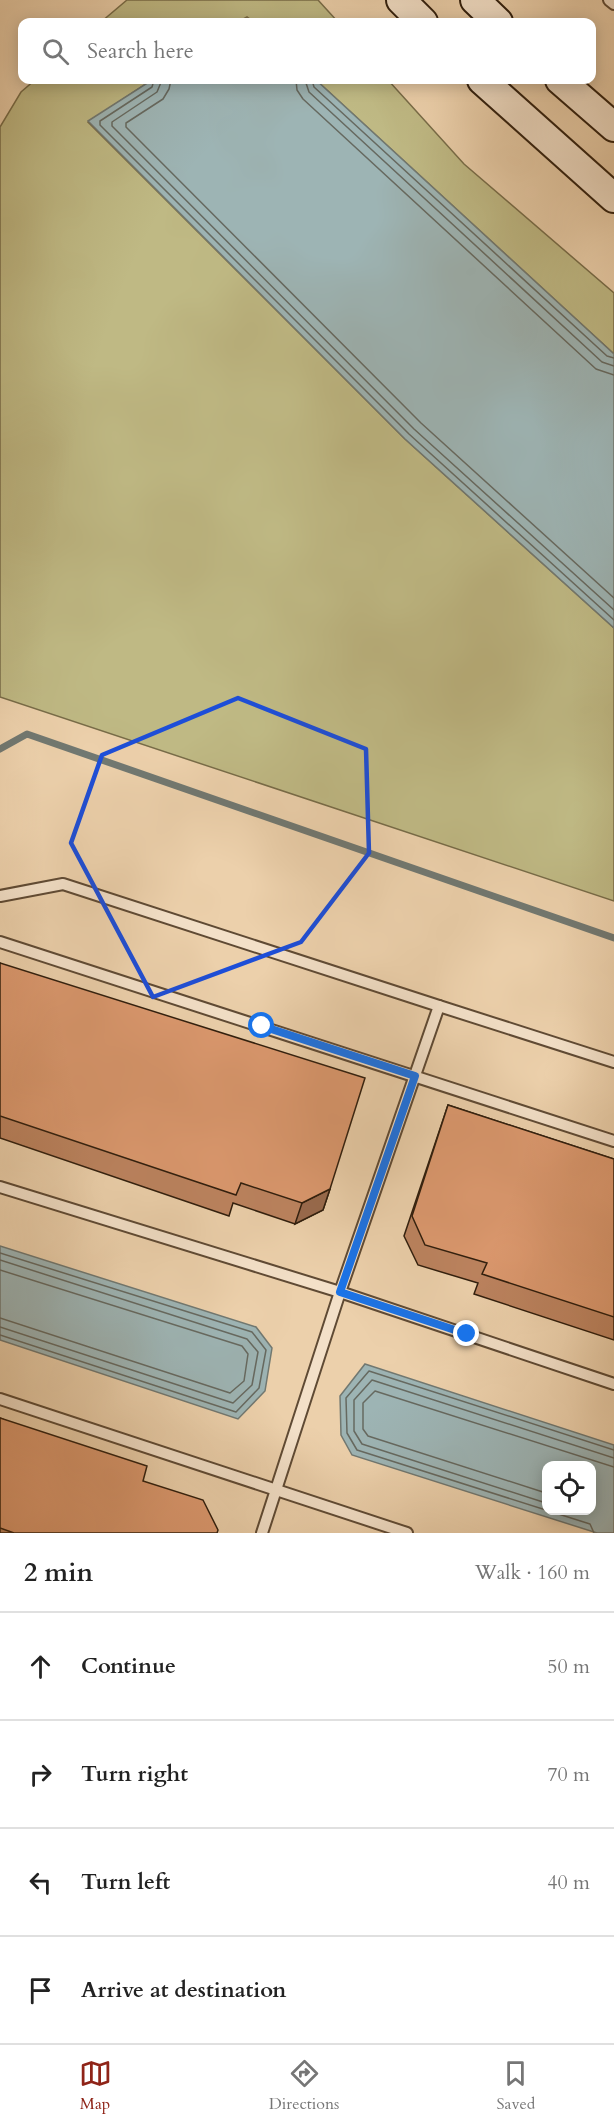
<!DOCTYPE html>
<meta charset="utf-8">
<style>
:root{--surface:#fff;--page:#f6f6f6;--text:#222;--muted:#767676;--line:#e0e0e0;--accent:#8f2418}
body{margin:0;font-family:Cardo,serif;background:var(--page);color:var(--text)}
.controls{position:absolute;right:18px;bottom:18px;display:grid;overflow:hidden;border-radius:12px;box-shadow:0 3px 15px #0003}
.controls button{width:54px;height:54px;display:grid;place-items:center;padding:0;border:0;border-bottom:2px solid var(--line);background:var(--surface);color:var(--text);font:30px sans-serif}
.stop{position:absolute;width:18px;height:18px;margin:-14px;border:4px solid #1a73e8;border-radius:50%;background:#fff}
.stop.end{background:#1a73e8;border-color:#fff;box-shadow:0 2px 6px #0008}
.list{margin:0;padding:0;list-style:none}
h2{display:flex;justify-content:space-between;align-items:center;height:78px;margin:0;padding:0 24px;font-size:26px}
h2 small{font-size:20px;font-weight:400;color:var(--muted)}
.list li{display:grid;grid-template-columns:39px 1fr auto;gap:18px;align-items:center;box-sizing:border-box;height:108px;padding:0 24px;border-top:2px solid var(--line)}
.list b{display:block;font-size:22px;white-space:nowrap}
.list em{font-size:20px;font-style:normal;color:var(--muted)}
.icon{flex:none;width:33px;height:33px;fill:none;stroke:currentColor;stroke-width:2;stroke-linecap:round;stroke-linejoin:round}
.map{position:relative;flex:none;width:614px;height:1533px;overflow:hidden}
.search{position:absolute;background:var(--surface);box-shadow:0 3px 15px #0003;left:18px;right:18px;top:18px;height:66px;display:flex;align-items:center;gap:15px;box-sizing:border-box;padding:0 21px;border-radius:12px;color:var(--muted);font-size:22px}
.sheet{height:510px;background:var(--surface)}
nav{display:flex;justify-content:space-around;align-items:center;box-sizing:border-box;height:84px;border-top:2px solid var(--line);background:var(--surface);font-size:16px;color:var(--muted)}
nav a{display:grid;justify-items:center;gap:3px}
nav .on{color:var(--accent)}
.map>svg:first-child{display:block}
.green{fill:#bfb984;stroke:#786c48;stroke-width:1.5}
.water{fill:#9db4b4;stroke:#717871;stroke-width:1.5;fill-rule:evenodd}
.lines{fill:none;stroke-linecap:round;stroke-linejoin:round}
.shore{stroke:#666960;stroke-width:1.5}
.stream{stroke:#717871;stroke-width:7}
.service-casing{stroke:#5f4a34;stroke-width:14}
.secondary-casing{stroke:#301e0d;stroke-width:32}
.service{stroke:#f3e0c8;stroke-width:10}
.secondary{stroke:#f3e0c8;stroke-width:28}
.wall{fill:#bc835f;stroke:#301e0d;stroke-width:1.5}
.shaded-wall{fill:#996a4d;stroke:#301e0d;stroke-width:1.5}
.building{fill:#db986e;stroke:#301e0d;stroke-width:1.5}
.route{stroke:#1a73e8;stroke-width:8}
.marked{fill:none;stroke:#1d4ed8;stroke-width:4.5;stroke-linejoin:round}
</style>
<div class="map">
<svg width="614" height="1533" viewBox="0 0 614 1533">
<rect width="100%" height="100%" fill="#ecd0ab"/>
<filter id="stains"><feTurbulence type="fractalNoise" baseFrequency=".00333" numOctaves="4"/><feColorMatrix values="0 0 0 0 .2 0 0 0 0 .09 0 0 0 0 .02 0 0 0 .5 -.17"/></filter>
<radialGradient id="worn" r=".72"><stop offset=".6" stop-color="#630" stop-opacity="0"/><stop offset="1" stop-color="#630" stop-opacity=".3"/></radialGradient>
<!-- green -->
<g class="green">
<polygon points="127,0 318,0 338,22 254,22 247,17 238,22 101,22"/>
<polygon points="35,80 152,80 88,122 405,439 614,628 614,901 0,697 0,127 21,92"/>
<polygon points="316,80 388,80 464,164 614,293 614,354"/>
</g>
<!-- water -->
<g class="water">
<polygon points="152,80 316,80 614,354 614,628 405,439 88,121"/>
<polygon points="0,1246 256,1327 272,1348 265,1391 238,1419 0,1340"/>
<path d="M365 1364 614 1445V1533H597L352 1455 341 1435 340 1396ZM546 1466H592V1510H546Z"/>
</g>
<g class="lines">
<!-- shore -->
<g class="shore">
<polyline points="154,80 152,87 100,121 100,125 409,434 614,620"/>
<polyline points="162,80 157,92 112,122 112,126 414,429 614,610"/>
<polyline points="171,80 169,89 163,99 126,123 126,127 421,423 614,598"/>
<polyline points="296,80 297,90 303,99 596,369 614,375"/>
<polyline points="305,80 309,92 602,362 614,366"/>
<polyline points="312,80 314,87 607,356 614,358"/>
<polyline points="0,1253 252,1332 266,1350 259,1388 236,1412 0,1335"/>
<polyline points="0,1260 247,1339 258,1352 252,1385 233,1403 0,1327"/>
<polyline points="0,1270 242,1346 248,1354 244,1381 230,1393 0,1318"/>
<polyline points="546,1493 368,1436 363,1429 363,1403 375,1391 614,1467"/>
<polyline points="546,1503 362,1444 354,1431 354,1400 372,1380 614,1458"/>
<polyline points="594,1533 590,1524 357,1450 347,1433 346,1398 369,1371 614,1450"/>
</g>
<!-- stream -->
<polyline class="stream" points="0,749 27,734 614,938"/>
<!-- service casing -->
<g class="service-casing">
<g id="service">
<polyline points="609,0 614,4"/>
<polyline points="0,896 63,884 439,1006 340,1292 262,1533"/>
<polyline points="0,942 614,1141"/>
<polyline points="439,1006 614,1062"/>
<polyline points="0,1187 340,1292 614,1384"/>
<polyline points="0,1399 407,1533"/>
</g>
</g>
<!-- secondary casing -->
<g class="secondary-casing">
<g id="secondary">
<polyline points="401,0 423,22"/>
<polyline points="475,0 498,22"/>
<polyline points="482,80 614,198"/>
<polyline points="560,80 614,127"/>
</g>
</g>
<!-- service -->
<use href="#service" class="service"/>
<!-- secondary -->
<use href="#secondary" class="secondary"/>
</g>
<!-- wall -->
<g class="wall">
<polygon points="0,963 330,1189 323,1210 295,1224 233,1203 229,1216 0,1138"/>
<polygon points="448,1105 614,1159 614,1340 474,1294 478,1283 418,1265 404,1236"/>
<polygon points="0,1418 143,1481 217,1533 0,1533"/>
</g>
<!-- shaded-wall -->
<polygon class="shaded-wall" points="330,1189 323,1210 295,1224 302,1203"/>
<!-- building -->
<g class="building">
<polygon points="0,963 365,1078 330,1189 302,1203 241,1183 236,1195 0,1116"/>
<polygon points="448,1105 614,1159 614,1317 482,1274 487,1263 425,1245 412,1216"/>
<polygon points="0,1418 147,1466 143,1481 203,1500 218,1530 217,1533 14,1533 0,1528"/>
</g>
<g class="lines">
<!-- route -->
<polyline class="route" points="262,1026 415,1076 340,1292 467,1334"/>
</g>
<!-- marked area -->
<path class="marked" d="M238 698 366 749 369 853 301 942 153 997 71 843 102 755Z"/>
<rect width="100%" height="100%" filter="url(#stains)"/>
<rect width="100%" height="100%" fill="url(#worn)"/>
</svg>
<div class="controls">
<button><svg class="icon" aria-label="locate" viewBox="0 0 24 24"><circle cx="12" cy="12" r="6"/><path d="M12 2v4M12 18v4M2 12h4M18 12h4"/></svg></button>
</div>
<div class="stop" style="left:262px;top:1026px"></div>
<div class="stop end" style="left:467px;top:1334px"></div>
<div class="search"><svg class="icon" aria-label="search" viewBox="0 0 24 24"><circle cx="10" cy="10" r="6"/><path d="M15 15l6 6"/></svg>Search here</div>
</div>
<section class="sheet">
<h2>2 min<small>Walk · 160 m</small></h2>
<ul class="list">
<li><svg class="icon" aria-label="ahead" viewBox="0 0 24 24"><path d="M12 20V5M6 11l6-6 6 6"/></svg><div><b>Continue</b></div><em>50 m</em></li>
<li><svg class="icon" aria-label="right" viewBox="0 0 24 24"><path d="M7 20v-9h11M14 6l5 5-5 5"/></svg><div><b>Turn right</b></div><em>70 m</em></li>
<li><svg class="icon" aria-label="left" viewBox="0 0 24 24"><path d="M17 20v-9H6M10 6l-5 5 5 5"/></svg><div><b>Turn left</b></div><em>40 m</em></li>
<li><svg class="icon" aria-label="arrive" viewBox="0 0 24 24"><path d="M6 21V4h12l-3 4 3 4H6"/></svg><div><b>Arrive at destination</b></div></li>
</ul>
</section>
<nav>
<a class="on"><svg class="icon" aria-label="map" viewBox="0 0 24 24"><path d="M3 6l6-2 6 2 6-2v14l-6 2-6-2-6 2zM9 4v14M15 6v14"/></svg>Map</a>
<a><svg class="icon" aria-label="directions" viewBox="0 0 24 24"><path d="M12 3l9 9-9 9-9-9zM9 14v-3h6M13 9l2 2-2 2"/></svg>Directions</a>
<a><svg class="icon" aria-label="saved" viewBox="0 0 24 24"><path d="M7 4h10v16l-5-4-5 4z"/></svg>Saved</a>
</nav>
